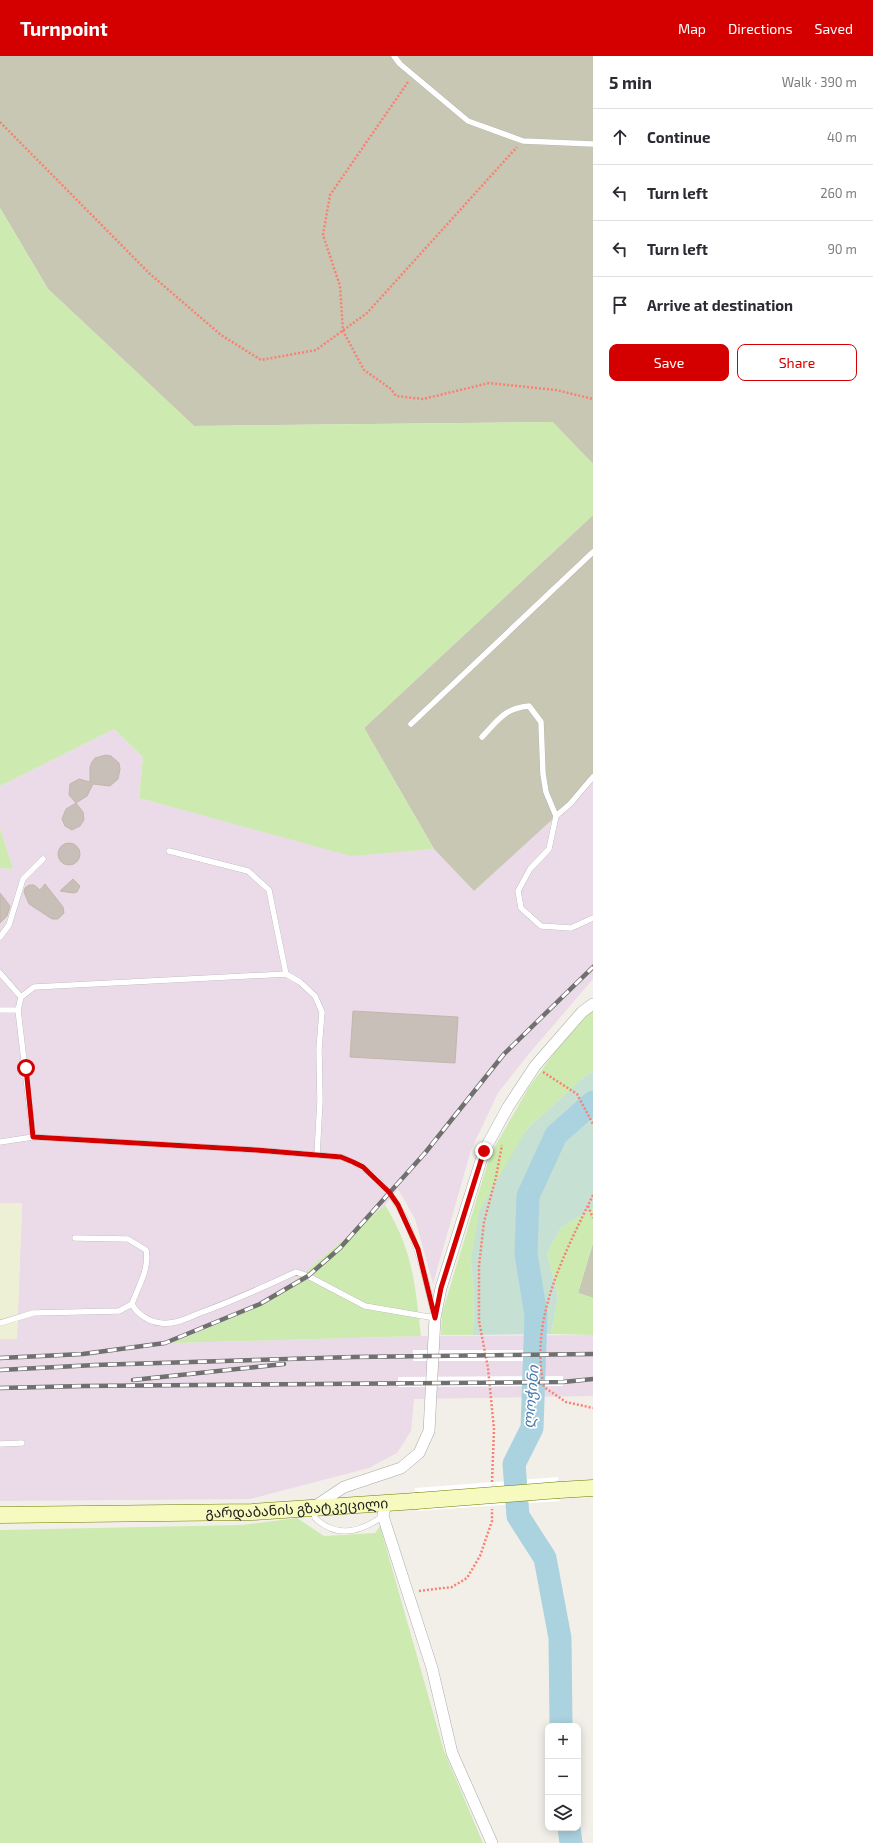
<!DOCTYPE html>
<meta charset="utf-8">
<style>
:root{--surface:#fff;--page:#f2f2f3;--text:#2b2b33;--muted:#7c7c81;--line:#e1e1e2;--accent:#d40000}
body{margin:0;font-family:"Exo 2","Noto Sans Georgian",sans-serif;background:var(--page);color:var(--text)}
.controls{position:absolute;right:12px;bottom:12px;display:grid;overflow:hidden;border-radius:8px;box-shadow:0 2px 10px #0003}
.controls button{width:36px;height:36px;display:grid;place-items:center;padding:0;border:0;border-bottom:1px solid var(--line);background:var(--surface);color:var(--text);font:20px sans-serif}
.stop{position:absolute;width:12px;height:12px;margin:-9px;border:3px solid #d40000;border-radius:50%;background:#fff}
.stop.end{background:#d40000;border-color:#fff;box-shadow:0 1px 4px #0008}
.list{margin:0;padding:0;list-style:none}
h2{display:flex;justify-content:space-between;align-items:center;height:52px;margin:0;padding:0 16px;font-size:17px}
h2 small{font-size:13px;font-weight:400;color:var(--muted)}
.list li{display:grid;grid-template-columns:26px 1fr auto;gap:12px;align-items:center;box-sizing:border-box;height:56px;padding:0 16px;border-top:1px solid var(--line)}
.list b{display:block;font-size:15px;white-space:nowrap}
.list em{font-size:13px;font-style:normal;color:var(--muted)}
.actions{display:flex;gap:8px;padding:12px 16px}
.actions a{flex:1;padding:9px 0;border:1px solid var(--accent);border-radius:8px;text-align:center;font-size:14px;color:var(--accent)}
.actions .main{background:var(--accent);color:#fff}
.icon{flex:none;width:22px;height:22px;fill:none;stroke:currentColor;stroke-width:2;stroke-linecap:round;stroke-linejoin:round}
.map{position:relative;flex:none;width:593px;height:1787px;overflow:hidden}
header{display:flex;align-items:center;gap:24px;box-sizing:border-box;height:56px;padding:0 20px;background:var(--accent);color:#fff}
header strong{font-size:19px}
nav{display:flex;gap:22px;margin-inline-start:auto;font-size:14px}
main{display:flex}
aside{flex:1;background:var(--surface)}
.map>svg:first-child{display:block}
.industrial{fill:#ebdbe8}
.construction{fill:#c7c7b4}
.farmland{fill:#eef0d5}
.grass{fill:#cdebb0}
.wetland{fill:#c6e0d4}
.pier{fill:#fff}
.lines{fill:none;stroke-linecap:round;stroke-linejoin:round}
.river{stroke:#aad3df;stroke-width:23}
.building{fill:#c7bfb8;stroke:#c4b6ab}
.service-casing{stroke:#a9a9a9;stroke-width:6}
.minor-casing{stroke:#a9a9a9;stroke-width:12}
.secondary-casing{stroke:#707d05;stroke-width:17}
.path{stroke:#fa8072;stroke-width:2.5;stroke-dasharray:2 2;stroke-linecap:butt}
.service{stroke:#fff;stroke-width:5.5}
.minor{stroke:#fff;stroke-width:11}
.secondary{stroke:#f7fabf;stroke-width:16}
.rail-casing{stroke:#707070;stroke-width:4.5}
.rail{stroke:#fff;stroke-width:3;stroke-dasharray:9;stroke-linecap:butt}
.secondary-bridge-casing{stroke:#707d05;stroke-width:17;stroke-linecap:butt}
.secondary-bridge{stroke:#f7fabf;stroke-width:16}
.route{stroke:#d40000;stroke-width:5}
.labels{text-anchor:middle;stroke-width:3.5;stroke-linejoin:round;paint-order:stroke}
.street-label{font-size:14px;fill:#222;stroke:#fff}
.water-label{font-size:15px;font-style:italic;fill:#4a7aab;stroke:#fff}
</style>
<header>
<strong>Turnpoint</strong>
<nav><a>Map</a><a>Directions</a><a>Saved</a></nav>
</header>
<main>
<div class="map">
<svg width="593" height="1787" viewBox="0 0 593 1787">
<rect width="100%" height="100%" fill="#f2efe9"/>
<!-- industrial -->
<polygon class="industrial" points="114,673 143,701 139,742 351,799 434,793 474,835 589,730 593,724 593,923 527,1000 498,1037 471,1094 433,1228 415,1163 398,1133 385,1149 269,1246 174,1287 421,1280 593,1279 593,1340 414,1343 411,1375 397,1397 369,1412 250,1443 0,1445 0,1283 17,1282 22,1147 0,1147 0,812 13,813 0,772 0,730"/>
<!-- construction -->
<g class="construction">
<polygon points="0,0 593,0 593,408 552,366 194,370 48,233 0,152"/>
<polygon points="593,459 593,724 589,730 474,835 434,793 364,672"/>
<polygon points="593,1187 593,1242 578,1237"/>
</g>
<!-- farmland -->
<polygon class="farmland" points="0,1147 22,1147 17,1283 0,1283"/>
<!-- grass -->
<g class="grass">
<polygon points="0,152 48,233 194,370 553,366 593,408 593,459 364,672 434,793 351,800 139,742 143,701 114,673 0,730"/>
<polygon points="0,772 13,813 0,812"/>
<polygon points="593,953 593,1016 585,1020 526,1074 471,1205 474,1239 473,1279 441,1279 442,1257 490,1099 529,1031 567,980"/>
<path d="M385 1149C413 1194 415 1228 421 1280L173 1287 269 1246Z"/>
<polygon points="593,1152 593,1187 578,1237 593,1242 593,1279 551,1278 558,1240 547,1197 561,1172"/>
<polygon points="297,1462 324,1480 375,1477 380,1470 444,1695 483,1787 0,1787 0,1474 241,1469"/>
</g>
<!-- wetland -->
<polygon class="wetland" points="593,1016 593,1152 561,1172 547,1197 558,1240 551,1278 473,1279 474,1239 471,1205 479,1156 526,1074 585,1020"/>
<!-- pier -->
<g class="pier">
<rect x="413" y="1294" width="131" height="11"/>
<polygon points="563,1320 563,1330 398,1331 398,1321"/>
<polygon points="558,1421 560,1445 417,1455 415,1432"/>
</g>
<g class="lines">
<!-- river -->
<g class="river">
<polyline points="561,1670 560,1582 545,1502 518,1460 514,1408 532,1372 536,1259 526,1198 528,1140 556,1079 593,1046"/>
<polyline points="569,1772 571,1787"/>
</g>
</g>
<!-- building -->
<g class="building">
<polygon points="106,699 111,700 119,707 120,713 118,723 110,730 93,728 87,740 76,747 83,756 84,764 80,770 72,774 65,770 62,763 66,753 76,747 69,739 70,728 79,723 90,726 90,711 92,706 95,702"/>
<circle cx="69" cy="798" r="11"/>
<polygon points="73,823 80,830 77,836 73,837 60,835"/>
<polygon points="45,828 63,851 64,857 58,863 52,863 29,848 24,836 25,832 29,829 34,829 40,834"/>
<polygon points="0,837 10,850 7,860 0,867"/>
<polygon points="353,955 458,961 455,1007 350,1001"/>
</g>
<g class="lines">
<!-- service casing -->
<g class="service-casing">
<g id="service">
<polyline points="394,0 400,8 468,65 523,85 593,88"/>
<polyline points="411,668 593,496"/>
<path d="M482 681C498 664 505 652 529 650L541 666 543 718 546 736 556 760 549 793 530 813 518 835 521 852 541 870 571 872 593 862"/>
<polyline points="556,760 570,748 593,721"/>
<polyline points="169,795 248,815 269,834 286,918"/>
<polyline points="0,881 9,869 23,823 43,803"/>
<polyline points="0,917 21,941"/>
<polyline points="0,954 18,954"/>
<polyline points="33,1081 18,954 21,941 34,931 286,918 300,926 315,940 322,956 319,993 320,1044 317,1099"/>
<path d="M0 1086 33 1081 256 1094 341 1101C407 1124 420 1202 435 1262L365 1250 308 1220 296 1216C264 1231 232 1245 200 1257 187 1262 175 1269 161 1267 149 1266 137 1258 132 1248 138 1231 150 1212 146 1194L128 1183 75 1182"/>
<polyline points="0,1267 33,1257 119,1255 132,1248"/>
<polyline points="0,1388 22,1387"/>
<path d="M314 1453 315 1462C337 1483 361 1476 383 1460"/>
</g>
</g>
<!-- minor casing -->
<g class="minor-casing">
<g id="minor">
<polyline points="386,1447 383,1460 432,1612 452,1697 492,1787"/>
<polyline points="314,1451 344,1431 401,1412 419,1397 429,1375 435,1262 441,1232 484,1095 508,1051 535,1010 582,956 593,948"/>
</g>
</g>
<!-- secondary casing -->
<g class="secondary-casing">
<g id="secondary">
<polyline points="559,1434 593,1432"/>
<path id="s1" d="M0 1459 252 1456 416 1445"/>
</g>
</g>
<!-- path -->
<g class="path">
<polyline points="408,26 330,139 323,179 340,230 343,275 364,314 391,333 396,340 423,343 489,327 556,334 593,343"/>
<polyline points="0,66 150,218 221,279 261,304 316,294 367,257 517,91"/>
<polyline points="543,1016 577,1038 593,1068"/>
<path d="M593 1139C564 1199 529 1263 544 1331L566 1346 593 1352"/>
<polyline points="588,1150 593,1162"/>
<polyline points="492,1426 494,1373 488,1312 479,1265 479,1210 484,1166 496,1121 502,1089"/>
<polyline points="419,1535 452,1531 467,1522 480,1500 492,1465 492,1453"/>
</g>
<!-- service -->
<use href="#service" class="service"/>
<!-- minor -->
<use href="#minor" class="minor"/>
<!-- secondary -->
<use href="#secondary" class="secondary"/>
<!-- rail casing -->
<g class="rail-casing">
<g id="rail">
<polyline points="0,1302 83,1298 165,1287 260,1248 308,1220 340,1192 425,1097 504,998 593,911"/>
<polyline points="0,1314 95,1309 354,1301 593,1298"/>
<polyline points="133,1324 284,1308"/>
<polyline points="0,1332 84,1330 563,1326 593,1323"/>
</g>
</g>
<!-- rail -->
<use href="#rail" class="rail"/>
<!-- secondary-bridge casing -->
<g class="secondary-bridge-casing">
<polyline id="secondary-bridge" points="416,1445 559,1434"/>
</g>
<!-- secondary-bridge -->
<use href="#secondary-bridge" class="secondary-bridge"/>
</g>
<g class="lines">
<!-- route -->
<polyline class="route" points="26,1012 33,1081 256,1094 341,1101 353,1106 363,1111 389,1136 398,1149 418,1193 435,1262 441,1232 484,1095"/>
</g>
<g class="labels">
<!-- street labels -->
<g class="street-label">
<text dy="5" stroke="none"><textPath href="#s1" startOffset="297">გარდაბანის გზატკეცილი</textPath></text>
</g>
<!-- water labels -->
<g class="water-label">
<text transform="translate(531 1341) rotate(-85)" y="5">ლოჭინი</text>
</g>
</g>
</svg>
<div class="controls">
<button>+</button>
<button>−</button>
<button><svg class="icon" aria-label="layers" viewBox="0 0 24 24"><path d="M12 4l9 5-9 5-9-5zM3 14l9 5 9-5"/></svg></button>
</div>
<div class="stop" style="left:26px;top:1012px"></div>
<div class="stop end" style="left:484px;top:1095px"></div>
</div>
<aside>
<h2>5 min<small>Walk · 390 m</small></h2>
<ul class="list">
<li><svg class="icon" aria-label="ahead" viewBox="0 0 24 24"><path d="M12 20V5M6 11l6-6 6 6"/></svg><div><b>Continue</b></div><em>40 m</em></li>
<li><svg class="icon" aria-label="left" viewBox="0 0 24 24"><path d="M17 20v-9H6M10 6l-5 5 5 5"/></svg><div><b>Turn left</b></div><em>260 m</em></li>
<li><svg class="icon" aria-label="left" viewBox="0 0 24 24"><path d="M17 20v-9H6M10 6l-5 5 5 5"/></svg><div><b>Turn left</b></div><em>90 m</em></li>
<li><svg class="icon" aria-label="arrive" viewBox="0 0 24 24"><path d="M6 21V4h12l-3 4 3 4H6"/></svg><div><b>Arrive at destination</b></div></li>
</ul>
<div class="actions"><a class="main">Save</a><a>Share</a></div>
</aside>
</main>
